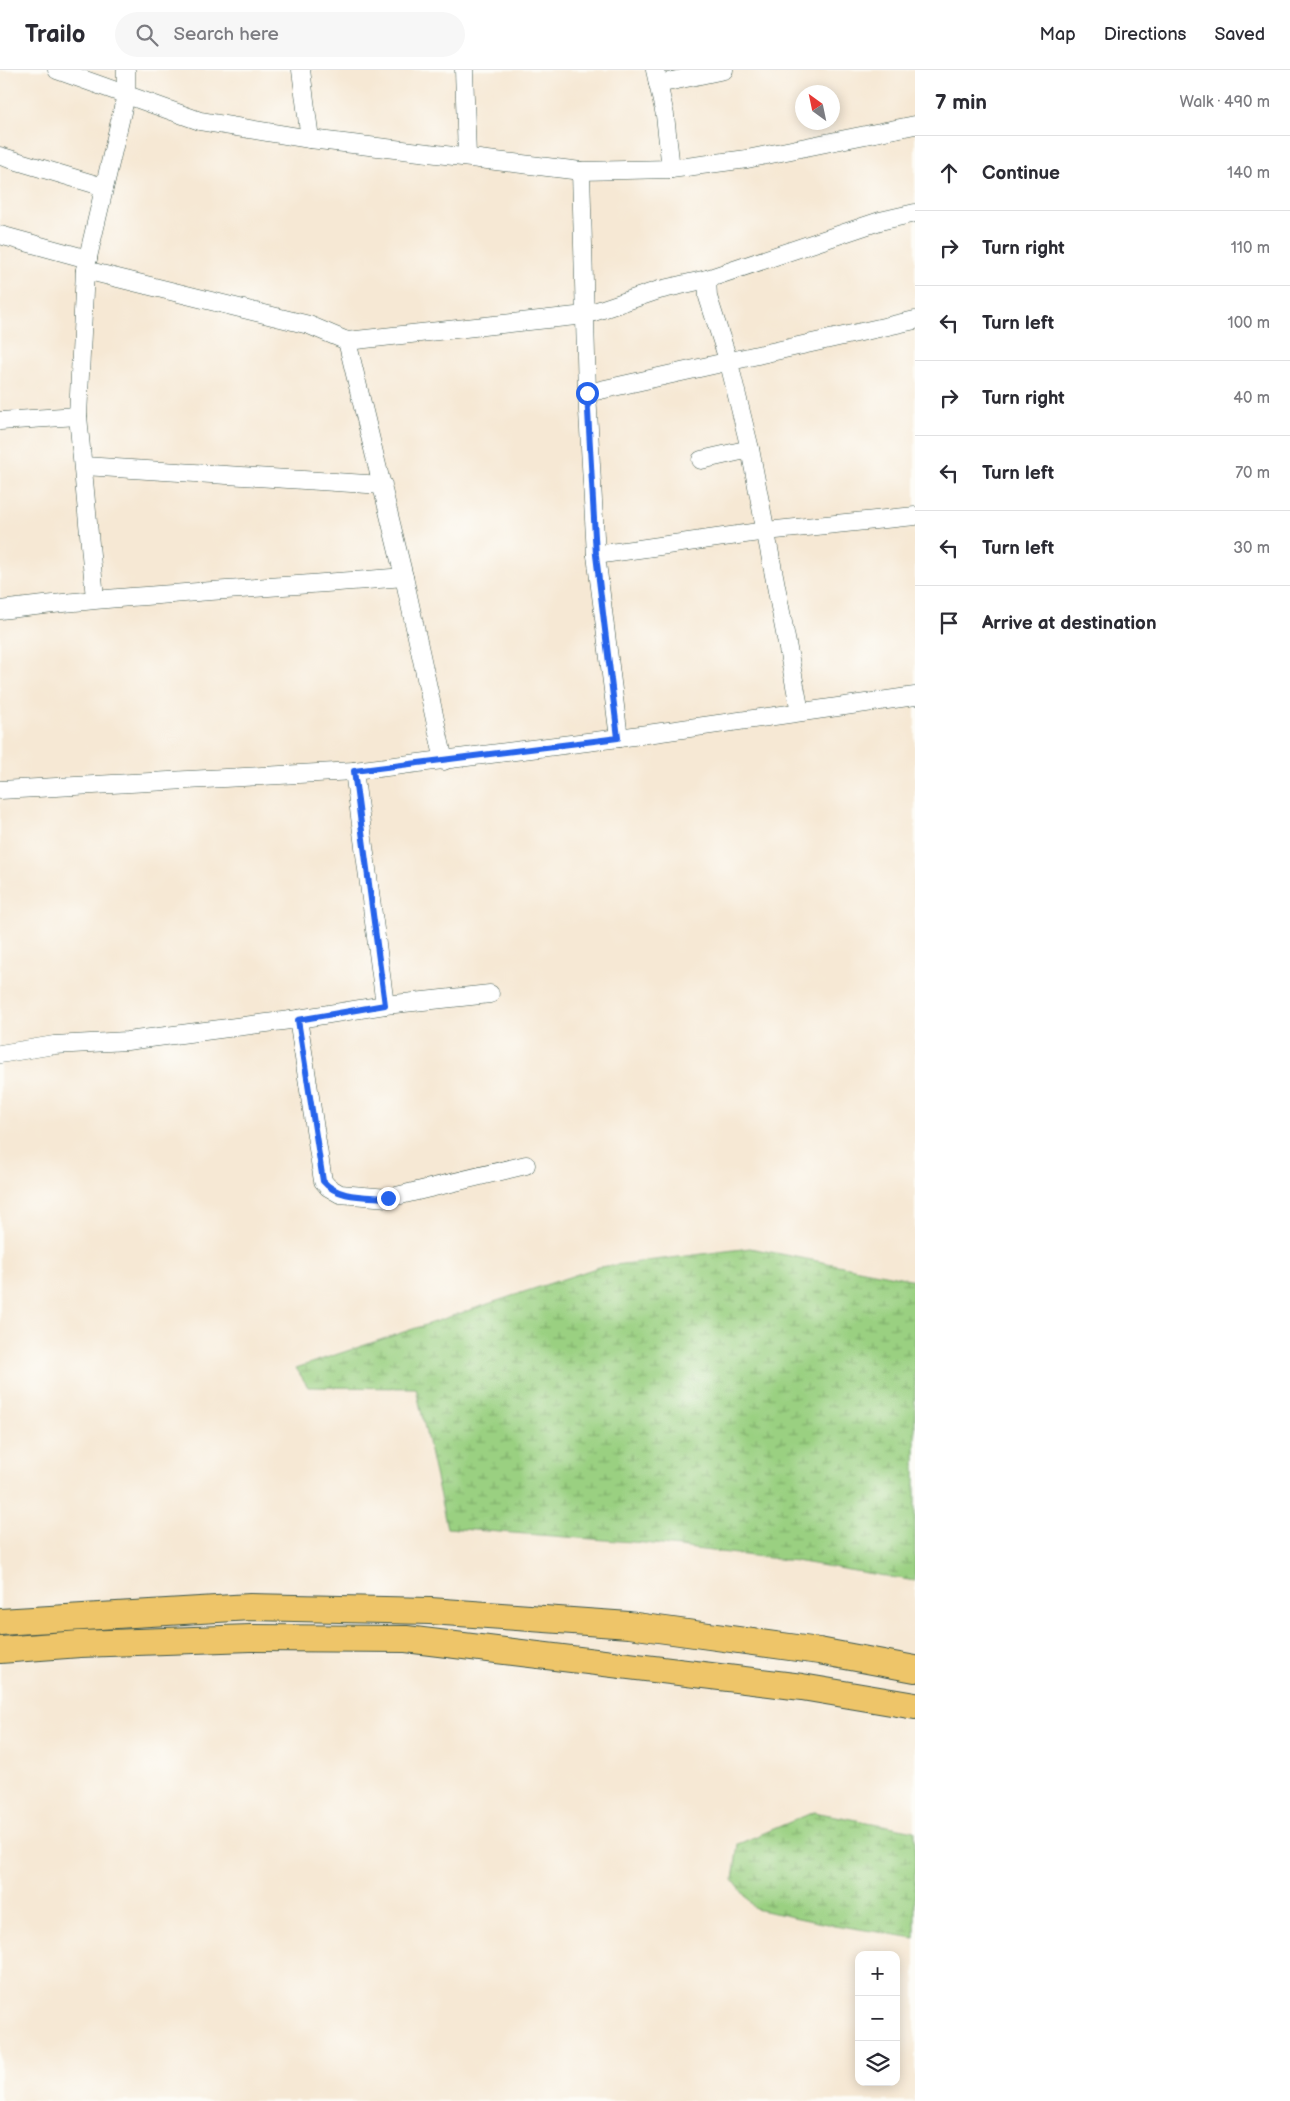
<!DOCTYPE html>
<meta charset="utf-8">
<style>
:root{--surface:#fff;--page:#f7f7f7;--text:#2b2b33;--muted:#7c7c81;--line:#e1e1e2}
body{margin:0;font-family:"Balsamiq Sans",sans-serif;background:var(--page);color:var(--text)}
.controls{position:absolute;right:15px;bottom:15px;display:grid;overflow:hidden;border-radius:10px;box-shadow:0 2px 12px #0003}
.controls button{width:45px;height:45px;display:grid;place-items:center;padding:0;border:0;border-bottom:1px solid var(--line);background:var(--surface);color:var(--text);font:25px sans-serif}
.compass{position:absolute;left:795px;top:15px;width:45px;height:45px;border-radius:50%;background:var(--surface);box-shadow:0 2px 12px #0003;rotate:327deg}
.stop{position:absolute;width:15px;height:15px;margin:-11px;border:4px solid #2563eb;border-radius:50%;background:#fff}
.stop.end{background:#2563eb;border-color:#fff;box-shadow:0 1px 5px #0008}
.list{margin:0;padding:0;list-style:none}
h2{display:flex;justify-content:space-between;align-items:center;height:65px;margin:0;padding:0 20px;font-size:21px}
h2 small{font-size:16px;font-weight:400;color:var(--muted)}
.list li{display:grid;grid-template-columns:32px 1fr auto;gap:15px;align-items:center;box-sizing:border-box;height:75px;padding:0 20px;border-top:1px solid var(--line)}
.list b{display:block;font-size:19px;white-space:nowrap}
.list em{font-size:16px;font-style:normal;color:var(--muted)}
.icon{flex:none;width:28px;height:28px;fill:none;stroke:currentColor;stroke-width:2;stroke-linecap:round;stroke-linejoin:round}
.map{position:relative;flex:none;width:915px;height:2031px;overflow:hidden}
header{display:flex;align-items:center;gap:30px;box-sizing:border-box;height:70px;padding:0 25px;background:var(--surface);border-bottom:1px solid var(--line)}
header strong{font-size:24px}
nav{display:flex;gap:28px;margin-inline-start:auto;font-size:18px}
.search{width:350px;height:45px;background:var(--page);display:flex;align-items:center;gap:12px;box-sizing:border-box;padding:0 18px;border-radius:28px;color:var(--muted);font-size:19px}
main{display:flex}
aside{flex:1;background:var(--surface)}
.map>svg:first-child{display:block}
.wetland{fill:url(#wetland-marsh);stroke:#5c865a}
.lines{fill:none;stroke-linecap:round;stroke-linejoin:round}
.minor-casing{stroke:#3f574c;stroke-width:19}
.highway-casing{stroke:#3f574c;stroke-width:28}
.minor{stroke:#fff;stroke-width:18}
.highway{stroke:#eec569;stroke-width:26}
.route{stroke:#2563eb;stroke-width:6}
</style>
<header>
<strong>Trailo</strong>
<div class="search"><svg class="icon" aria-label="search" viewBox="0 0 24 24"><circle cx="10" cy="10" r="6"/><path d="M15 15l6 6"/></svg>Search here</div>
<nav><a>Map</a><a>Directions</a><a>Saved</a></nav>
</header>
<main>
<div class="map">
<svg width="915" height="2031" viewBox="0 0 915 2031">
<defs>
<pattern id="wetland-marsh" width="20" height="14" patternUnits="userSpaceOnUse" patternTransform="scale(1.25)"><rect width="20" height="14" fill="#9ad081"/><path d="M1 5h8M5 5V1M11 12h8M15 12V8" fill="none" stroke="#7daa6a"/></pattern>
</defs>
<rect width="100%" height="100%" fill="#fdfcf7"/>
<filter id="ink" filterUnits="userSpaceOnUse"><feTurbulence type="fractalNoise" baseFrequency=".02" numOctaves="2"/><feDisplacementMap in="SourceGraphic" scale="10" xChannelSelector="R" yChannelSelector="G"/><feConvolveMatrix kernelMatrix="1 2 1 2 8 2 1 2 1" color-interpolation-filters="sRGB"/></filter>
<filter id="wash" filterUnits="userSpaceOnUse"><feTurbulence type="fractalNoise" baseFrequency=".0096" numOctaves="4" result="noise"/><feDisplacementMap in="SourceGraphic" scale="20" xChannelSelector="R" yChannelSelector="G"/><feGaussianBlur stdDeviation="1.12" result="paint"/><feColorMatrix in="noise" values="0 0 0 0 0 0 0 0 0 0 0 0 0 0 0 0 0 1.4 0 .05"/><feComposite in="paint" operator="in"/></filter>
<g filter="url(#wash)">
<rect width="100%" height="100%" fill="#f6e8d4"/>
<!-- wetland -->
<g class="wetland">
<polygon points="750,1178 915,1210 915,1511 795,1491 645,1473 447,1458 416,1318 308,1317 296,1298 599,1197"/>
<polygon points="814,1742 915,1761 915,1868 822,1853 755,1839 733,1810 738,1774"/>
</g>
</g>
<g filter="url(#ink)">
<g class="lines">
<!-- minor casing -->
<g class="minor-casing">
<g id="minor">
<polyline points="57,0 200,51 310,69 581,101 671,99"/>
<polyline points="301,0 310,69"/>
<polyline points="464,0 467,86"/>
<polyline points="655,0 665,45 671,99 747,89 915,55"/>
<polyline points="658,14 724,0"/>
<polyline points="0,86 104,117"/>
<polyline points="581,101 587,323 596,485"/>
<polyline points="0,165 88,189"/>
<polyline points="85,200 309,255 347,271 585,245 659,220 707,209 880,151 915,143"/>
<polyline points="707,209 708,227 729,293 750,379 800,642"/>
<polyline points="347,271 404,507 444,691"/>
<polyline points="587,323 915,250"/>
<polyline points="0,351 78,346"/>
<polyline points="701,390 750,379"/>
<polyline points="84,396 383,415"/>
<polyline points="95,528 78,346 85,200 126,25 126,0"/>
<path d="M0 540C134 524 270 518 404 507"/>
<polyline points="619,668 596,485 766,461 915,446"/>
<polyline points="0,720 354,701"/>
<polyline points="385,935 490,924"/>
<polyline points="298,949 323,1111 328,1117 340,1124 388,1128 526,1095"/>
<polyline points="0,984 54,975 127,971 298,949 385,935 354,701 619,668 915,626"/>
</g>
</g>
<!-- highway casing -->
<g class="highway-casing">
<g id="highway">
<polyline points="0,1552 250,1537 430,1541 629,1555 819,1581 915,1599"/>
<polyline points="0,1580 80,1574 251,1568 406,1569 802,1617 915,1636"/>
</g>
</g>
<!-- minor -->
<use href="#minor" class="minor"/>
<!-- highway -->
<use href="#highway" class="highway"/>
</g>
</g>
<g class="lines" filter="url(#ink)">
<!-- route -->
<path class="route" d="M388 1128C366 1126 338 1129 323 1111L298 950 385 935 354 701 618 668 596 485 587 323"/>
</g>
</svg>
<div class="controls">
<button>+</button>
<button>−</button>
<button><svg class="icon" aria-label="layers" viewBox="0 0 24 24"><path d="M12 4l9 5-9 5-9-5zM3 14l9 5 9-5"/></svg></button>
</div>
<svg class="compass" viewBox="-18 -18 36 36"><path d="M0-13l5 13h-10z" fill="#e53935"/><path d="M0 13l5-13h-10z" fill="#7c7c81"/></svg>
<div class="stop" style="left:587px;top:323px"></div>
<div class="stop end" style="left:388px;top:1128px"></div>
</div>
<aside>
<h2>7 min<small>Walk · 490 m</small></h2>
<ul class="list">
<li><svg class="icon" aria-label="ahead" viewBox="0 0 24 24"><path d="M12 20V5M6 11l6-6 6 6"/></svg><div><b>Continue</b></div><em>140 m</em></li>
<li><svg class="icon" aria-label="right" viewBox="0 0 24 24"><path d="M7 20v-9h11M14 6l5 5-5 5"/></svg><div><b>Turn right</b></div><em>110 m</em></li>
<li><svg class="icon" aria-label="left" viewBox="0 0 24 24"><path d="M17 20v-9H6M10 6l-5 5 5 5"/></svg><div><b>Turn left</b></div><em>100 m</em></li>
<li><svg class="icon" aria-label="right" viewBox="0 0 24 24"><path d="M7 20v-9h11M14 6l5 5-5 5"/></svg><div><b>Turn right</b></div><em>40 m</em></li>
<li><svg class="icon" aria-label="left" viewBox="0 0 24 24"><path d="M17 20v-9H6M10 6l-5 5 5 5"/></svg><div><b>Turn left</b></div><em>70 m</em></li>
<li><svg class="icon" aria-label="left" viewBox="0 0 24 24"><path d="M17 20v-9H6M10 6l-5 5 5 5"/></svg><div><b>Turn left</b></div><em>30 m</em></li>
<li><svg class="icon" aria-label="arrive" viewBox="0 0 24 24"><path d="M6 21V4h12l-3 4 3 4H6"/></svg><div><b>Arrive at destination</b></div></li>
</ul>
</aside>
</main>
